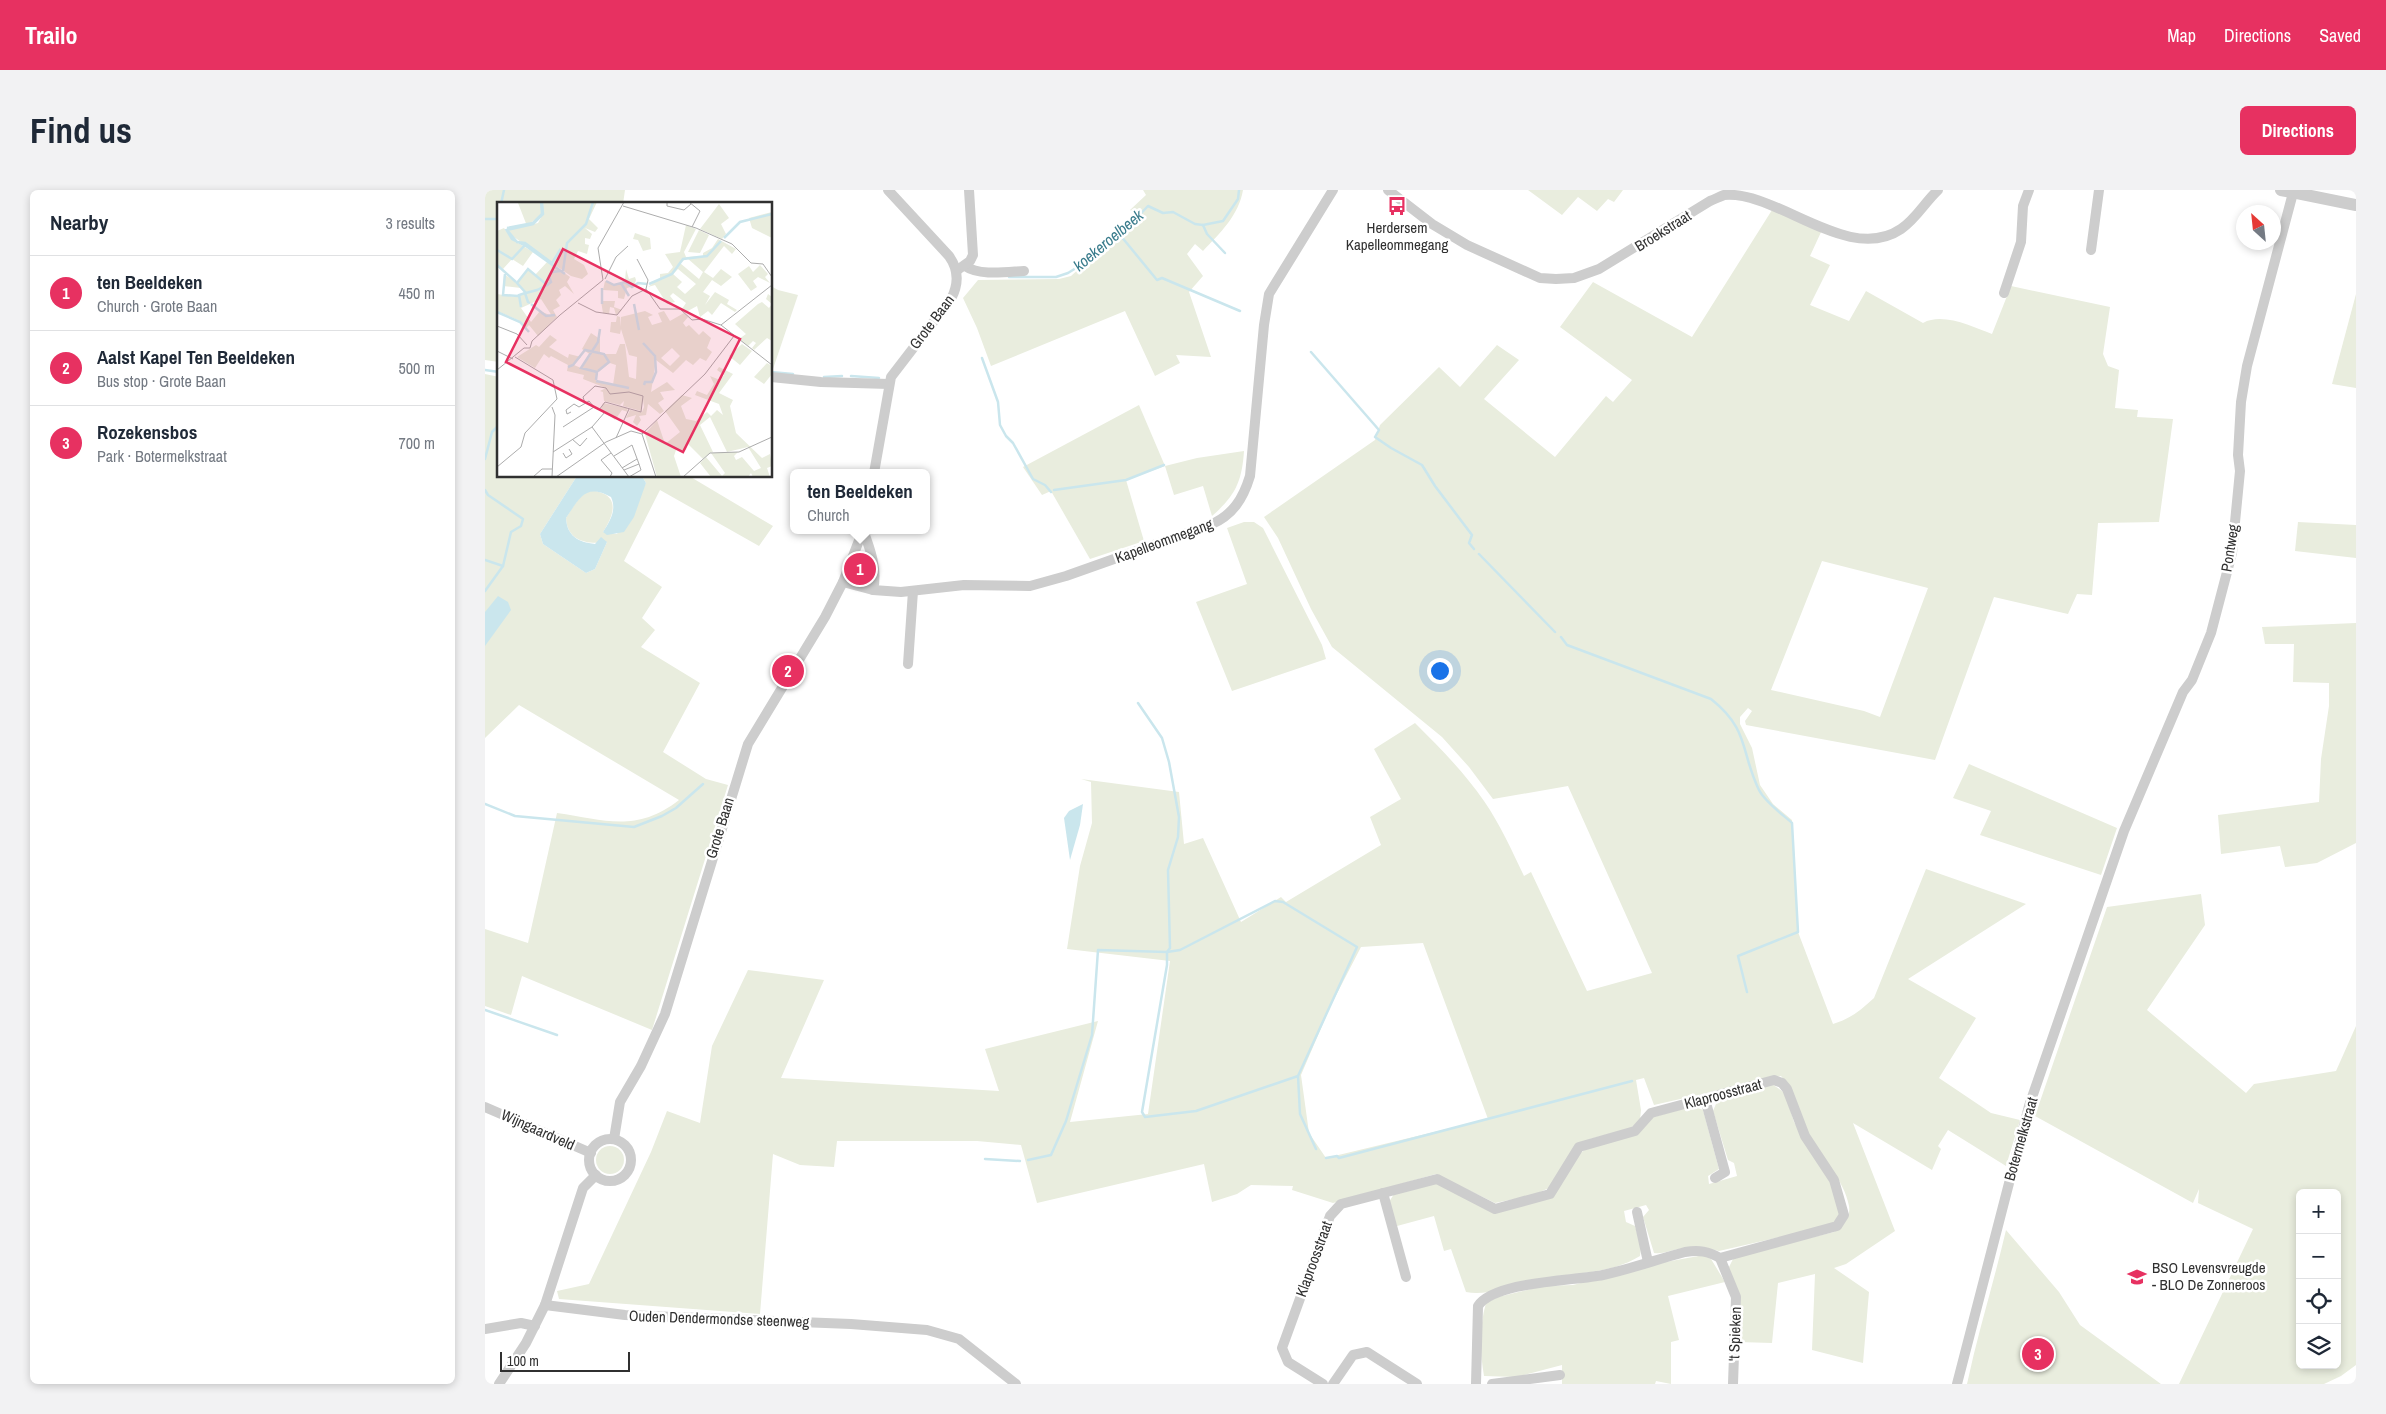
<!DOCTYPE html>
<meta charset="utf-8">
<style>
:root{--surface:#fff;--page:#f2f2f3;--text:#1f2937;--muted:#747a83;--line:#e0e1e3;--accent:#e73161}
body{margin:0;font-family:"Archivo Narrow",sans-serif;background:var(--page);color:var(--text)}
.controls{position:absolute;right:15px;bottom:15px;display:grid;overflow:hidden;border-radius:8px;box-shadow:0 2px 8px #0003}
.controls button{width:45px;height:45px;display:grid;place-items:center;padding:0;border:0;border-bottom:1px solid var(--line);background:var(--surface);color:var(--text);font:25px sans-serif}
.compass{position:absolute;left:1751px;top:15px;width:45px;height:45px;border-radius:50%;background:var(--surface);box-shadow:0 2px 8px #0003;rotate:333deg}
.scale{position:absolute;left:15px;bottom:12px;width:130px;box-sizing:border-box;padding-left:5px;border:2px solid #303030;border-top:0;font-size:14px;line-height:18px;white-space:nowrap;color:#303030;-webkit-text-stroke:4px #fff;paint-order:stroke}
.you{position:absolute;left:954px;top:480px;width:18px;height:18px;margin:-12px;border:4px solid #fff;border-radius:50%;background:#1a73e8;box-shadow:0 0 0 8px #1a73e833}
.badge{display:grid;place-items:center;width:32px;height:32px;border-radius:50%;background:var(--accent);color:#fff;font-size:16px;font-weight:700}
.pin{position:absolute;translate:-50% -50%;border:2px solid #fff;box-shadow:0 1px 5px #0006}
.popup{position:absolute;left:305px;top:279px;width:140px;height:65px;box-sizing:border-box;display:grid;place-content:center;border-radius:8px;background:var(--surface);filter:drop-shadow(0 1px 4px #0005);font-size:16px;white-space:nowrap;color:var(--muted)}
.popup b{font-size:19px;color:var(--text)}
.popup::after{content:'';position:absolute;left:50%;top:100%;margin-left:-10px;border:10px solid transparent;border-top-color:var(--surface)}
.list{margin:0;padding:0;list-style:none}
h2{display:flex;justify-content:space-between;align-items:center;height:65px;margin:0;padding:0 20px;font-size:21px}
h2 small{font-size:16px;font-weight:400;color:var(--muted)}
.list li{display:grid;grid-template-columns:32px 1fr auto;gap:15px;align-items:center;box-sizing:border-box;height:75px;padding:0 20px;border-top:1px solid var(--line)}
.list b{display:block;font-size:19px;white-space:nowrap}
.list p{margin:0;font-size:16px;white-space:nowrap;color:var(--muted)}
.list em{font-size:16px;font-style:normal;color:var(--muted)}
.icon{flex:none;width:28px;height:28px;fill:none;stroke:currentColor;stroke-width:2;stroke-linecap:round;stroke-linejoin:round}
.map{position:relative;flex:none;width:1871px;height:1194px;overflow:hidden;border-radius:8px}
header{display:flex;align-items:center;gap:30px;box-sizing:border-box;height:70px;padding:0 25px;background:var(--accent);color:#fff}
header strong{font-size:24px}
nav{display:flex;gap:28px;margin-inline-start:auto;font-size:18px}
.intro{display:flex;align-items:center;justify-content:space-between;box-sizing:border-box;height:120px;padding:0 30px}
h1{margin:0;font-size:35px}
.button{padding:12px 22px;border-radius:8px;background:var(--accent);color:#fff;font-size:18px;font-weight:700}
main{display:flex;gap:30px;padding:0 30px}
aside{flex:1;background:var(--surface);border-radius:8px;box-shadow:0 2px 8px #0003}
.map>svg:first-child{display:block}
.green{fill:#e9edde;fill-rule:evenodd}
.water{fill:#cae6ed}
.lines{fill:none;stroke-linecap:round;stroke-linejoin:round}
.stream{stroke:#cae6ed;stroke-width:2.5}
.minor{stroke:#cdcdcd;stroke-width:10}
.tertiary{stroke:#cdcdcd;stroke-width:12}
.labels{text-anchor:middle;stroke-width:5;stroke-linejoin:round;paint-order:stroke}
.poi-label{font-size:15px;fill:#303030;stroke:#fff}
.street-label{font-size:15px;fill:#303030;stroke:#fff}
.water-label{font-size:16px;font-style:italic;fill:#3a7c8c;stroke:#fff}
.inset-river{fill:none;stroke:#cae6ed;stroke-width:2.5}
.inset-road{fill:none;stroke:#acacac;stroke-width:1}
.view{fill:#e73161;fill-opacity:0.15;stroke:#e73161;stroke-width:2.5}
.inset-edge{fill:none;stroke:#303030;stroke-width:2.5}
</style>
<header>
<strong>Trailo</strong>
<nav><a>Map</a><a>Directions</a><a>Saved</a></nav>
</header>
<div class="intro"><h1>Find us</h1><a class="button">Directions</a></div>
<main>
<aside>
<h2>Nearby<small>3 results</small></h2>
<ul class="list">
<li><span class="badge">1</span><div><b>ten Beeldeken</b><p>Church · Grote Baan</p></div><em>450 m</em></li>
<li><span class="badge">2</span><div><b>Aalst Kapel Ten Beeldeken</b><p>Bus stop · Grote Baan</p></div><em>500 m</em></li>
<li><span class="badge">3</span><div><b>Rozekensbos</b><p>Park · Botermelkstraat</p></div><em>700 m</em></li>
</ul>
</aside>
<div class="map">
<svg width="1871" height="1194" viewBox="0 0 1871 1194">
<rect width="100%" height="100%" fill="#fff"/>
<!-- green -->
<g class="green">
<polygon points="0,0 140,0 138,14 14,14 14,172 0,170"/>
<path d="M658 0H758C754 25 735 43 718 61L710 54 702 64 718 86 704 102 726 167 691 165 695 173 670 186 640 121 506 176 492 138 478 108 493 90 574 89 586 86 653 25 645 20 661 5Z"/>
<polygon points="1043,0 1138,0 1129,12 1123,9 1112,21 1093,7 1077,25"/>
<path d="M1287 20 1337 40 1325 66 1345 75 1325 115 1364 131 1381 101 1438 133C1458 122 1488 137 1507 144L1526 96 1625 117 1618 164 1623 176 1634 180 1630 218 1653 220 1652 227 1688 229 1674 332 1613 333 1607 405 1592 404 1583 424 1509 407 1450 570 1261 535 1260 531 1267 521 1263 518 1255 527V534L1267 558 1275 595 1288 614 1307 630 1313 742 1348 834C1365 829 1376 820 1389 808L1441 679 1541 714 1423 789 1491 828 1454 888 1506 923 1535 930 1521 976 1463 940 1453 956 1456 959 1447 980 1368 933 1410 1041 1361 1074 1349 1078 1384 1102 1378 1173 1327 1160 1330 1084 1293 1093 1287 1153 1254 1152 1243 1079 1249 1067 1349 1042C1358 1035 1366 1028 1364 1016 1359 989 1337 969 1324 945 1313 923 1314 906 1296 886L1169 915 1159 888 1151 890 1156 920 1155 930 1146 938 1105 949 1064 998 1048 1005 1010 1013 951 984 848 1013 807 1000 808 996 766 995 752 1004 727 1012 719 974 552 1013 536 955 492 951H352L349 977 315 975 288 964 275 1124 74 1109 72 1101 104 1094 166 962 182 921 215 933 227 856 263 780 339 790 296 888 514 901 500 859 613 831 585 932 663 924 685 771 582 759 595 676 607 633 606 592 596 589 694 602 699 654 718 648 756 732 796 707 801 712 896 655 885 627 916 609 889 559 930 533C955 558 979 582 999 611 1015 634 1027 661 1039 686L1046 682 1102 801 1167 783 1083 596 1008 609 984 577 957 547 847 457 826 419 793 348 779 327 890 250 895 235 954 177 975 197 1012 155 1034 170 999 209 1070 267 1121 206 1128 212 1147 190 1075 137 1108 92 1207 147ZM1337 371 1443 398 1395 527 1379 521 1286 500ZM938 753 1003 929 841 968 824 943 816 885 846 815 876 757Z"/>
<polygon points="286,96 293,100 313,105 288,179 286,178"/>
<polygon points="1871,104 1871,198 1847,194"/>
<path d="M0 184 14 187V286H92L55 344 58 354 101 383 110 379 122 352C102 355 82 351 81 328 86 320 92 309 100 303 104 300 109 300 114 302 136 308 127 328 118 342L132 344 161 293 157 286H204L288 336 274 356 175 300 139 371 177 397 157 428 170 440 156 457 215 493 178 562 221 589 243 595 167 840 37 786 26 825 0 816V739L43 753 72 623C120 630 152 643 194 610L34 515 0 548Z"/>
<path d="M654 215 680 276 712 268 759 261C757 292 750 306 727 326L718 296 689 305 680 276 641 290 659 351 605 369 566 301 557 305 538 277Z"/>
<polygon points="759,332 769,332 778,338 837,455 841,469 747,501 711,412 762,394 742,338"/>
<polygon points="1813,332 1871,335 1871,368 1810,361"/>
<polygon points="1871,433 1871,653 1832,673 1800,677 1795,656 1736,664 1733,625 1834,612 1836,569 1844,516 1844,493 1808,492 1809,454 1780,454 1777,437"/>
<polygon points="1484,574 1632,638 1616,685 1495,645 1506,621 1468,608"/>
<path d="M1716 704 1720 735 1662 820 1761 903 1769 894 1851 881 1871 836V1175L1856 1186 1839 1194H1694L1768 1039 1713 1013 1714 999 1708 1013 1550 926 1622 717ZM1815 1003H1852V1175H1815Z"/>
<path d="M1287 894 1300 903 1309 932 1347 993 1355 1023 1350 1033 1335 1038 1234 1061C1220 1057 1207 1056 1193 1059 1183 1061 1179 1064 1169 1063L1158 1027 1164 1020 1161 1015 1139 1021 1141 1032 1150 1036 1156 1057 1155 1066C1124 1085 1089 1082 1055 1089 1031 1093 1004 1107 981 1102L966 1059 959 1061 949 1026 912 1036 904 1012 909 1004 949 992 999 1018 1063 1008 1094 964 1104 957 1150 944 1165 928 1208 916 1218 920 1234 979 1223 986 1224 994 1252 986 1249 973 1243 970 1228 921 1233 909Z"/>
<circle cx="125" cy="970" r="14"/>
<path d="M1521 1040 1574 1102 1595 1135 1676 1194H1482C1493 1142 1509 1092 1521 1040Z"/>
<path d="M1219 1065 1226 1069 1240 1092 1183 1106 1194 1150 1186 1152V1194L1171 1191 1170 1194H1077V1175L1031 1187 999 1186C995 1163 994 1137 1001 1113L1013 1107 1058 1096 1088 1095 1175 1073Z"/>
</g>
<!-- water -->
<g class="water">
<path d="M92 286H157L161 293 149 327 139 342 122 345 118 342C125 331 132 320 126 307 100 293 95 308 81 328 82 346 93 352 110 354L116 347 122 352 110 379 101 383 58 354 55 344Z"/>
<polygon points="13,406 23,412 26,420 0,456 0,422"/>
<polygon points="598,614 595,635 585,670 579,628 584,621"/>
</g>
<g class="lines">
<!-- stream -->
<g class="stream">
<polyline points="16,14 19,0"/>
<polyline points="0,29 14,29"/>
<polyline points="718,35 722,44 740,63"/>
<polyline points="631,40 672,90 677,88 755,121"/>
<polyline points="524,87 571,87 583,83 599,73 629,41 645,35 663,16 678,23 688,22 710,34 718,35 738,31 753,9 754,0"/>
<polyline points="826,162 894,240 890,247 906,258 937,275 950,296 987,345 984,353 989,359"/>
<polyline points="497,168 513,212 515,235 521,246 528,253 548,289 560,295 566,302"/>
<polyline points="0,180 14,182"/>
<polyline points="286,182 308,184"/>
<polyline points="366,186 394,188"/>
<polyline points="339,187 357,186"/>
<polyline points="0,269 7,242 14,235"/>
<polyline points="0,300 3,305 38,329 36,336 26,342 18,376"/>
<polyline points="569,300 641,290 679,275"/>
<polyline points="994,364 1070,442"/>
<polyline points="0,370 18,376 0,401"/>
<path d="M1076 447 1082 455 1226 509C1265 540 1255 561 1274 600 1280 612 1297 624 1307 633L1313 742 1253 766 1262 802"/>
<polyline points="653,513 677,548 684,572 694,627 693,647 683,680 685,758 682,762 682,775 657,922 660,927 711,921 813,886 815,924 831,959"/>
<polyline points="0,614 30,626 149,637 177,626 191,618 218,594"/>
<polyline points="0,820 72,845"/>
<polyline points="841,968 852,966 854,968 1147,891"/>
<polyline points="500,969 535,971"/>
<polyline points="543,970 566,965 581,931 607,845 613,760 682,762 695,760 790,711 798,712 872,757 813,886"/>
</g>
<!-- minor -->
<g class="minor">
<path d="M903 0 947 34 982 55 1055 88 1071 89 1089 88 1114 79 1225 11C1230 9 1234 7 1239 5 1292 0 1363 75 1416 39 1431 29 1440 12 1453 0"/>
<polyline points="1606,60 1614,0"/>
<path d="M480 76C494 86 521 82 539 81"/>
<polyline points="471,81 485,71 488,65 484,0"/>
<polyline points="1519,103 1536,52 1538,16 1544,0"/>
<polyline points="286,187 336,192 404,194"/>
<path d="M389 283 406 187 466 109C474 94 474 80 464 66L403 0"/>
<path d="M378 340C385 358 393 381 388 400"/>
<path d="M358 392 388 400 416 402 479 395 545 396 581 386 725 335C748 325 758 309 765 286L779 135 784 104 848 0"/>
<polyline points="423,474 428,401"/>
<polyline points="1220,909 1240,982 1230,988"/>
<polyline points="0,917 106,963"/>
<circle cx="125" cy="970" r="21"/>
<polyline points="129,949 135,912 156,876 180,824 263,554 340,427 358,392 378,340"/>
<polyline points="898,1003 921,1087"/>
<polyline points="1152,1022 1163,1072"/>
<polyline points="1235,1068 1251,1107 1248,1194"/>
<polyline points="60,1115 140,1125 366,1134 442,1140 474,1149 531,1194"/>
<polyline points="0,1139 36,1133 50,1136"/>
<polyline points="14,1194 41,1153 60,1115 98,998 111,985"/>
<path d="M838 1194 803 1172 797 1158 845 1026 856 1014 952 989 1010 1019 1065 1004 1094 957 1150 941 1166 923 1289 890 1297 893 1302 899 1320 946 1349 990 1359 1025 1352 1036 1235 1068C1223 1061 1214 1060 1200 1062 1173 1069 1146 1079 1118 1085 1089 1091 1010 1091 993 1116L991 1194"/>
<polyline points="848,1194 868,1165 882,1162 932,1194"/>
<polyline points="1007,1194 1075,1185"/>
<polyline points="1472,1194 1544,916 1639,641 1698,502 1707,490 1726,443 1747,363 1755,281 1753,265 1756,212 1762,176 1808,3"/>
</g>
<!-- tertiary -->
<polyline class="tertiary" points="1796,0 1871,15"/>
</g>
<!-- icons -->
<defs>
<g id="bus-bare" transform="scale(1.5)"><path d="M-5-6H5V4H4V6H2V4H-2V6H-4V4H-5ZM-3.5-4V0h7V-4ZM-3.5 1.2v1.5H-2V1.2ZM2 1.2v1.5H3.5V1.2Z" fill="#e73161" stroke="#fff" stroke-width="2.5" paint-order="stroke"/></g>
<g id="school-bare" transform="scale(1.5)"><path d="M0-5L7-2L0 1L-7-2ZM-4 1L0 2.5L4 1V4Q0 6-4 4Z" fill="#e73161" stroke="#fff" stroke-width="2.5" paint-order="stroke"/></g>
</defs>
<g fill-rule="evenodd">
<use href="#bus-bare" x="912" y="16"/>
<use href="#school-bare" x="1652" y="1087"/>
</g>
<g class="labels">
<!-- poi labels -->
<g class="poi-label">
<text x="912" y="43">Herdersem<tspan x="912" dy="17">Kapelleommegang</tspan></text>
<text x="1667" y="1083" text-anchor="start">BSO Levensvreugde<tspan x="1667" dy="17">- BLO De Zonneroos</tspan></text>
</g>
<!-- street labels -->
<g class="street-label">
<text transform="translate(1178 41) rotate(-32)" y="5">Broekstraat</text>
<text transform="translate(447 132) rotate(-53)" y="5">Grote Baan</text>
<text transform="translate(679 351) rotate(-20)" y="5">Kapelleommegang</text>
<text transform="translate(1745 358) rotate(-81)" y="5">Pontweg</text>
<text transform="translate(235 638) rotate(-73)" y="5">Grote Baan</text>
<text transform="translate(1238 904) rotate(-15)" y="5">Klaproosstraat</text>
<text transform="translate(53 940) rotate(24)" y="5">Wijngaardveld</text>
<text transform="translate(1536 949) rotate(-74)" y="5">Botermelkstraat</text>
<text transform="translate(829 1069) rotate(-70)" y="5">Klaproosstraat</text>
<text transform="translate(234 1129) rotate(2)" y="5">Ouden Dendermondse steenweg</text>
<text transform="translate(1250 1144) rotate(-88)" y="5">'t Spieken</text>
</g>
<!-- water labels -->
<g class="water-label">
<text transform="translate(623 50) rotate(-40)" y="6">koekeroelbeek</text>
</g>
</g>
<!-- overview -->
<g transform="translate(12 12)">
<rect width="275" height="275" fill="#fff"/>
<path d="M44 0 45 12 30 24 21 1ZM46 0H100L92 17 101 26 98 30 88 26 95 32 93 37 88 36V42L92 43 90 52 81 49 77 57 87 63 91 72 85 77 74 74 11 31 10 28 41 21 46 12ZM222 2 232 16 224 22 229 32 225 37 203 27ZM275 10V36L255 26 252 16ZM189 23 199 27 187 50 189 55 206 54V51L215 46 221 37 239 47 235 52 227 44 207 70 216 76 224 67 235 75 224 84 215 78 206 90 213 94 208 103 218 90 232 98 230 102 240 108 238 110 224 101 215 113 211 109 203 115 200 104 189 110 185 107 189 101 176 91 173 94 178 100 170 102 158 83 151 85 163 76V72L171 71 176 65 168 52 183 50ZM190 56 206 70 202 77 183 61ZM181 67 199 82 188 92 180 85 185 80 176 72ZM7 26 16 38 36 50 26 64 15 57 6 67 0 63V29ZM202 28 212 33 203 51 191 50ZM138 31 153 36 154 47 146 49 141 38 136 37ZM51 59 73 75 70 80 77 92 68 84 62 88 64 93 59 98 63 104 56 108 60 115 41 134 32 123 29 126 21 118 0 109V92L19 95 28 91 24 86 6 84 7 72 20 81 31 67 38 73ZM44 97 55 114 43 109 34 120 24 106ZM263 63 271 72 268 75 273 81 261 75 256 79 260 85 254 89 241 72 252 64 256 70ZM129 67 132 77 138 75 139 78 137 84 130 86 127 97 121 96V89L106 88 108 79 117 83 128 79ZM271 92 275 95V139L270 136 257 148 255 146 259 141 256 139 251 144 242 137 249 132 238 122 261 102 265 100 272 106 275 102 269 97ZM104 99H118L117 105 125 108 119 113 117 106 113 105 112 112 106 111ZM148 109 156 113 151 115 155 123 165 120 161 111 167 109 173 119 187 111 191 115 186 121 189 125 192 123 202 133 206 129 214 136 210 146 215 150 209 159 203 156 196 163 189 158 176 171 159 158 154 190 170 180 178 188 163 190 167 197 161 201 167 209 163 212 151 202 149 213 142 214 144 218 140 224 136 220 139 213 129 216 133 208 145 210 147 205 146 197 144 209 126 204 127 199 123 203 107 199 106 190 103 189 109 186 86 177 87 173 70 169 71 163 54 154 52 156 47 152 38 166 20 155 39 143 42 145 53 133 60 138 52 145 71 156 72 152 84 155 77 163 84 166 94 153 85 147 94 131 103 137V152H119L123 142H128L132 175 139 177 140 155 132 153 124 127 123 132 113 130 114 120H119L120 114 123 115 124 125V115ZM175 146 183 154 173 164 164 156ZM113 161 119 163 116 183 99 179 101 170ZM245 142 255 149 243 163 232 154ZM270 161 275 164V172L267 182 257 175ZM222 165 236 172 222 191 236 198 233 204 239 231 265 256 273 252 275 264 270 266 273 275H256L254 271 251 275H214L203 261 209 255 225 274 228 271 214 251 241 250 237 254 239 258 245 255 257 269 264 266 251 245 230 250 213 215 203 223 216 250 213 251 206 257 190 241 189 248H179L177 254 184 275H160L148 232 160 218 168 242 183 230 168 209 185 193 195 196 184 204 189 217 199 219 210 210 214 214 220 208 226 213 222 202 198 193 200 189 210 193 217 182 213 174 223 178 227 173 220 168ZM106 201 130 206 131 210 125 208 118 218 104 207Z" fill="#e9edde" fill-rule="evenodd"/>
<path class="inset-river" d="M45 0 46 12 36 22 10 28 20 40 28 41 55 61 63 48 67 50M10 26 36 21 45 12 44 0M9 27 15 37 29 44 68 72M227 36 243 20 275 12M0 48 15 57 28 43M0 63 19 80M66 69 70 41 89 22 96 0M8 72 6 93 21 94M109 79 117 83 128 80 135 85 141 81 150 82M124 81 132 94M152 82 175 72 186 57 210 54 224 39M50 83 54 80 52 74 55 70 63 69M34 102 49 114 58 113M105 102V86M137 102 142 128M24 105 22 93 28 91H29L40 88 50 83 31 67 20 81 28 90V91L31 100 33 101M0 110 23 120 32 130M146 141 158 154 159 170 155 180H148L147 183M71 165 76 163 88 148 107 152 112 160 101 169M99 178 100 170 84 166 101 140 103 127M99 179 132 186"/>
<path class="inset-road" d="M170 0V4L187 8 194 2M192 0 203 9 195 25M126 4 199 26 235 42 254 61 266 62M140 57 151 78 149 87M266 62 275 75M108 77 119 55 131 44M149 87 163 107H183L195 118 205 117 224 123 275 163M81 101 99 110 120 113 135 94 149 87M224 123 275 83M0 124 20 132 30 143M0 149 16 157M0 168 27 146H33L35 139 63 113 106 78 101 46 127 0M88 201 86 195 98 184 109 186 113 192 132 190 146 194 144 210 108 200 102 208M55 205 58 213 55 275M74 210 70 212 69 208 77 202 82 205 92 199 97 205M66 225 97 205M95 225 132 275M145 232 208 172 237 134M145 232 159 275M119 236 132 207M75 237 83 244 90 236M56 250 95 225 108 210M66 251 69 256 75 252 72 247M117 254 135 243 142 262 127 268M0 265 24 245 28 231 60 197 56 178 18 155M125 266 140 257M36 275 45 267H55M59 275 109 240 134 229 145 232M113 275 115 271 104 258 114 251M132 275 144 268 142 262M186 275 213 251 242 250 275 235"/>
<path class="view" d="M66 47 243 137 186 250 9 160Z"/>
<rect width="275" height="275" class="inset-edge"/>
</g>
</svg>
<div class="controls">
<button>+</button>
<button>−</button>
<button><svg class="icon" aria-label="locate" viewBox="0 0 24 24"><circle cx="12" cy="12" r="6"/><path d="M12 2v4M12 18v4M2 12h4M18 12h4"/></svg></button>
<button><svg class="icon" aria-label="layers" viewBox="0 0 24 24"><path d="M12 4l9 5-9 5-9-5zM3 14l9 5 9-5"/></svg></button>
</div>
<svg class="compass" viewBox="-18 -18 36 36"><path d="M0-13l5 13h-10z" fill="#e53935"/><path d="M0 13l5-13h-10z" fill="#747a83"/></svg>
<div class="scale">100 m</div>
<div class="you"></div>
<div class="pin badge" style="left:375px;top:379px">1</div>
<div class="popup"><b>ten Beeldeken</b>Church</div>
<div class="pin badge" style="left:303px;top:481px">2</div>
<div class="pin badge" style="left:1553px;top:1164px">3</div>
</div>
</main>
